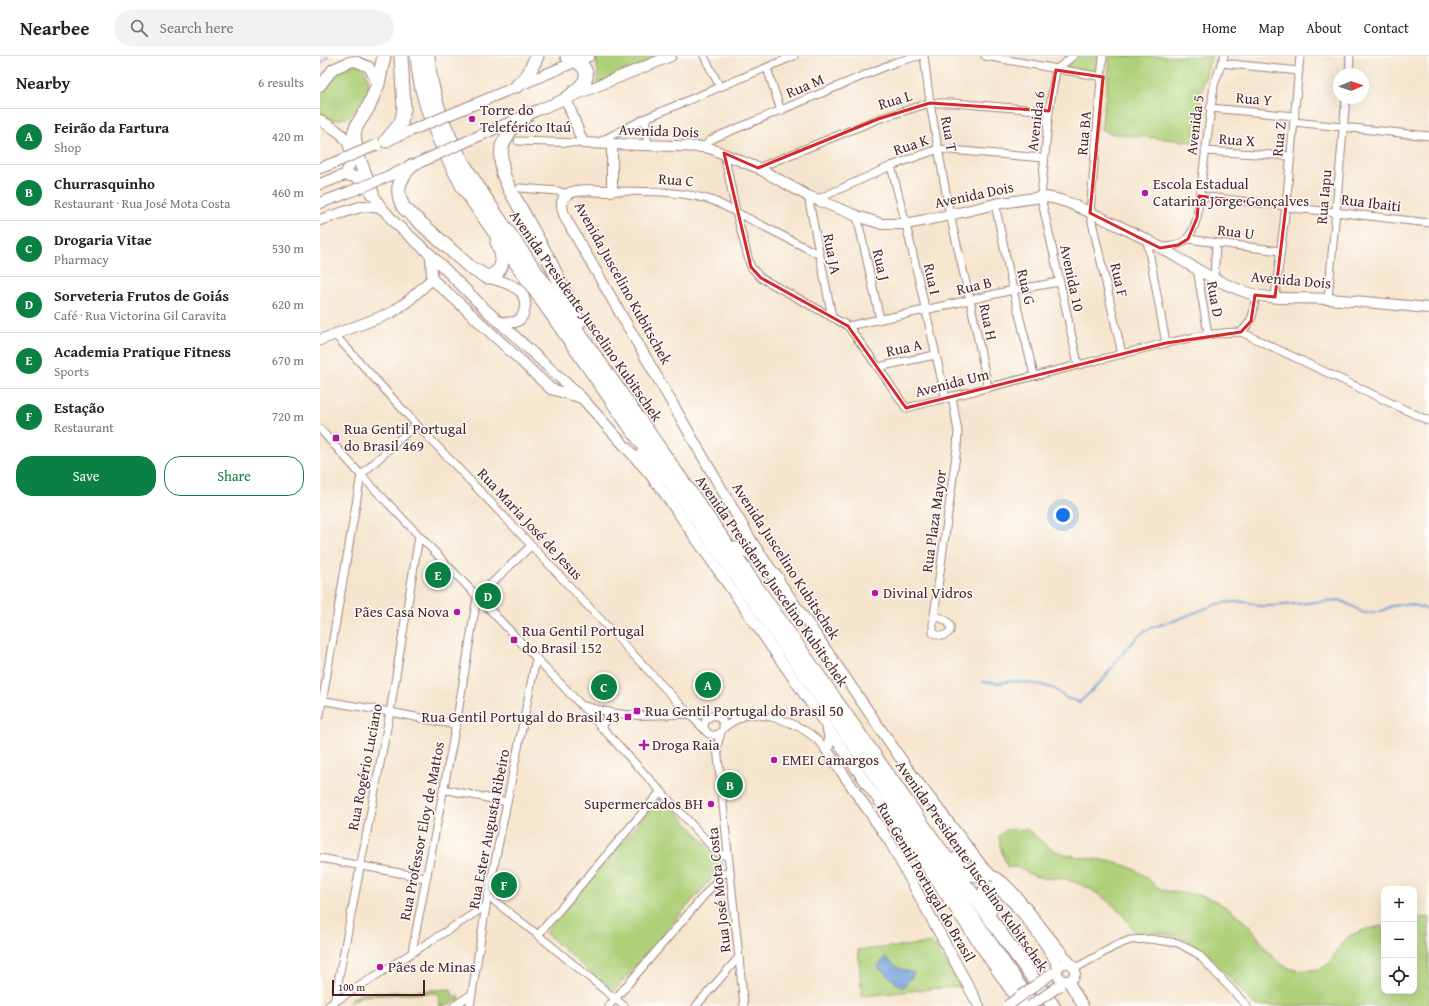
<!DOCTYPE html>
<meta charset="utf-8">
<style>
:root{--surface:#fff;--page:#f2f2f2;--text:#222;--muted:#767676;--line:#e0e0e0;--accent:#0b8043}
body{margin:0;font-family:"Gentium Book Plus",serif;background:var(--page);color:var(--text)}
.controls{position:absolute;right:12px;bottom:12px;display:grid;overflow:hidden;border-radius:8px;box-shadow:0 4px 16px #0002}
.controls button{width:36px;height:36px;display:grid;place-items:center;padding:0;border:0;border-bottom:1px solid var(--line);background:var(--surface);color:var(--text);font:20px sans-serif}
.compass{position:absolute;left:1013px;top:12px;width:36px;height:36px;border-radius:50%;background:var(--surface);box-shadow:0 4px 16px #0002;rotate:88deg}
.scale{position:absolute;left:12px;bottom:10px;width:93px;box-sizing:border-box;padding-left:4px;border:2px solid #4a1f2b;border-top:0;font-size:11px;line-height:14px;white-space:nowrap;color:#4a1f2b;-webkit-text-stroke:3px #fdfcf7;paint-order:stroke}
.you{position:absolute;left:743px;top:459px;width:14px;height:14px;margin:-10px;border:3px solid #fff;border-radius:50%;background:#1a73e8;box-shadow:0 0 0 6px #1a73e833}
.badge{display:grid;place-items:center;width:26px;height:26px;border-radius:50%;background:var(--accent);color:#fff;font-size:13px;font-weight:700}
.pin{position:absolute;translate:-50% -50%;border:2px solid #fff;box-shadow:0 1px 4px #0006}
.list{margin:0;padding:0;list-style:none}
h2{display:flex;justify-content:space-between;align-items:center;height:52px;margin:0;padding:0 16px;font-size:17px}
h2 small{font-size:13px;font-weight:400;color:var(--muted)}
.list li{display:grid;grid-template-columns:26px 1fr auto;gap:12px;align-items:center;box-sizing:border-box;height:56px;padding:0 16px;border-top:1px solid var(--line)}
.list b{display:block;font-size:15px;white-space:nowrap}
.list p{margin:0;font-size:13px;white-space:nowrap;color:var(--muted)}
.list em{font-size:13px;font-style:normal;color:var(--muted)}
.actions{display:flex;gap:8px;padding:12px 16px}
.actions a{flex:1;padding:9px 0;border:1px solid var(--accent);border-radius:16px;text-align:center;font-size:14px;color:var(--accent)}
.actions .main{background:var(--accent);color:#fff}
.icon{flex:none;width:22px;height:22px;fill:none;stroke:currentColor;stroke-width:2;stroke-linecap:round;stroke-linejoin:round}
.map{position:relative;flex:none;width:1109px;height:950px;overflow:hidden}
header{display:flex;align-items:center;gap:24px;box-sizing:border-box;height:56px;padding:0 20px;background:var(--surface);border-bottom:1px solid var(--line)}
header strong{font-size:19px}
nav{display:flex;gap:22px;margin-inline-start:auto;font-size:14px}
.search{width:280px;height:36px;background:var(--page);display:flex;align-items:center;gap:10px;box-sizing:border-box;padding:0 14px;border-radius:22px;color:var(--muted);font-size:15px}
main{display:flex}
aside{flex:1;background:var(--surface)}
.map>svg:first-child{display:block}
.green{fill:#add078;stroke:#7c7852}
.water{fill:#6d9dd6;stroke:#5c5e80}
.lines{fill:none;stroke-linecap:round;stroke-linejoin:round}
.stream{stroke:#6d9dd6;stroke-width:2}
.street-casing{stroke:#a0827c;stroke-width:9}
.secondary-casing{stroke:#a0827c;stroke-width:12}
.highway-casing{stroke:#a0827c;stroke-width:15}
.street{stroke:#fff;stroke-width:7}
.secondary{stroke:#fff;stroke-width:10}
.highway{stroke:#fff;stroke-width:13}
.secondary-bridge-casing{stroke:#a0827c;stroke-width:12;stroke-linecap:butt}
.secondary-bridge{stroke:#fff;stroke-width:10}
.marked{fill:none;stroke:#d62828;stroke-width:3;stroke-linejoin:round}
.poi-dot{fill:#b5179e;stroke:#fdfcf7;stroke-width:1.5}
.labels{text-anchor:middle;stroke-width:3;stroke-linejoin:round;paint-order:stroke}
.street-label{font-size:15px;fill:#4a1f2b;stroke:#fdfcf7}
.poi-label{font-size:15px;fill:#4a1f2b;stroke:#fdfcf7;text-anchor:start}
</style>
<header>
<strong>Nearbee</strong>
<div class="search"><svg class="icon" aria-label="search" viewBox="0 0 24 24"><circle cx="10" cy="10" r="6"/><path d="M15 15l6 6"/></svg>Search here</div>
<nav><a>Home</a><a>Map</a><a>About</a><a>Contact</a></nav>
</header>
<main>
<aside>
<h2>Nearby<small>6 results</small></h2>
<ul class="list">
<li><span class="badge">A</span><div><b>Feirão da Fartura</b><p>Shop</p></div><em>420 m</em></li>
<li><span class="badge">B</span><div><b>Churrasquinho</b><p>Restaurant · Rua José Mota Costa</p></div><em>460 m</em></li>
<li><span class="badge">C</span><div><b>Drogaria Vitae</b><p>Pharmacy</p></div><em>530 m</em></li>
<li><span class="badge">D</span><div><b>Sorveteria Frutos de Goiás</b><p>Café · Rua Victorina Gil Caravita</p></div><em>620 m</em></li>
<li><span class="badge">E</span><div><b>Academia Pratique Fitness</b><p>Sports</p></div><em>670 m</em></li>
<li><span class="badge">F</span><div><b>Estação</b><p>Restaurant</p></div><em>720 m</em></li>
</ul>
<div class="actions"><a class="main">Save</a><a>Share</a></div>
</aside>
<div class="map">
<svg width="1109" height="950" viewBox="0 0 1109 950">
<rect width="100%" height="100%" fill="#fdfcf7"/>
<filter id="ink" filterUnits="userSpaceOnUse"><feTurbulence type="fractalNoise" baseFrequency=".025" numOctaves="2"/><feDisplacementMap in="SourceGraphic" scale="8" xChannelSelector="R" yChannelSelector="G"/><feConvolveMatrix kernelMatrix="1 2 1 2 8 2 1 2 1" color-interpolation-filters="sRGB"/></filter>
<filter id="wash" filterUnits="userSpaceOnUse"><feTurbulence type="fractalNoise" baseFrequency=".012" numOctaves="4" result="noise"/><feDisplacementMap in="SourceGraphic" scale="16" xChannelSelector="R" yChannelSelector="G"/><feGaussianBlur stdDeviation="0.9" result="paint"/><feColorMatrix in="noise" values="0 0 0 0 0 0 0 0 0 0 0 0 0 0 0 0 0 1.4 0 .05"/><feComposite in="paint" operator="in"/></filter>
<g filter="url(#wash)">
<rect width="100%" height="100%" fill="#f6e5ce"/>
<!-- green -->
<g class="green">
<path d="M280 0H344L276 28C279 19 278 12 275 2Z"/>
<polygon points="753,0 783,0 783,21 736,14"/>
<polygon points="789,0 892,0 883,28 878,84 875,83 875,86 787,77 788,75 781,74 789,12"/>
<path d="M34 8C36 8 39 8 40 9 51 16 51 40 44 50 43 52 39 54 37 55 25 63 12 69 0 59V37L21 15Z"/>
<polygon points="342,739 404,808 293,936 225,877"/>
<path d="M706 773C718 780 727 793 741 797 761 803 783 802 803 809 810 811 819 815 825 820 831 825 835 832 844 834 860 839 879 836 894 844 905 850 917 858 926 867 942 882 951 910 976 914 979 915 984 914 988 914 1017 914 1010 896 1027 882 1039 874 1050 872 1064 870V935H1094V863L1109 861V950H936L883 893 860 881 839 877 815 876 800 855 781 840 767 831 746 823 722 822 711 819 697 811H687L680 790 679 780 686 774Z"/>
<polygon points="613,887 641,930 542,940 538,894"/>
<polygon points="131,933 133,940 139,940 140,944 123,950 120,950 118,937 41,940 30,947 29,944 40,938"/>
</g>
<!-- water -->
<polygon class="water" points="565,901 578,912 595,917 582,932 558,911"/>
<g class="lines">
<!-- stream -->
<g class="stream">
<polyline points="0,9 8,0"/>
<polyline points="663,626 678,627 693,625 722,629 735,633 746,642 760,646 781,626 808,591 818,580 830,572 856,564 897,548 912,546 926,546 940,550 954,550 1019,544 1032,550 1043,557 1059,556 1072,550 1087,548 1102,551 1109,555"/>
</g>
</g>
</g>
<g filter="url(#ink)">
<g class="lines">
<!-- street casing -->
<g class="street-casing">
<g id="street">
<polyline points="384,0 400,31"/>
<polyline points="604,0 610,47 630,159 650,244 668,332"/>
<polyline points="665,0 783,21"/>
<polyline points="753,0 736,14 729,55 721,141 758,308"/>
<polyline points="783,0 770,157 802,298"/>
<polyline points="901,7 979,15"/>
<polyline points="447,12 461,55"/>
<polyline points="1029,18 1030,0"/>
<polyline points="890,52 975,60"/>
<polyline points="326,62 325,76 329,89"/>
<polyline points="974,66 1109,80"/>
<polyline points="198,85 263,87"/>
<polyline points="277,87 326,62 474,0"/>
<polyline points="385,91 389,85 394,82 576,6 599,0"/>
<polyline points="885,95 971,100"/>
<path d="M404 97 416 156 429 205 431 211 441 222 528 270 558 311 586 352 846 287C871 282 896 276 921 276 934 264 934 255 935 239"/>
<polyline points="571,110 586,168 626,343"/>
<polyline points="438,112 558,63 610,47 634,47 729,55"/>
<polyline points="200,132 238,135 247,138"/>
<path d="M292 135C326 136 361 134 394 145L498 198"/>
<polyline points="488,140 512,261"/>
<polyline points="879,140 966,150 972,152 1015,156 1109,167"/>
<polyline points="498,143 571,110 618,93 724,102"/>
<polyline points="675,148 693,234 714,319"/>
<polyline points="537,160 560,263"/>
<polyline points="868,183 960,195"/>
<polyline points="827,184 846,287"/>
<path d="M841 191C863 191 871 183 877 162L894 29 904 0"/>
<polyline points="877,213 888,278"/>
<polyline points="894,223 896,187"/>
<polyline points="955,241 966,150 980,0"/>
<polyline points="1008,243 1026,42"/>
<polyline points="528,270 605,254 693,234 739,226"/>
<polyline points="921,276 1109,365"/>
<polyline points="15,279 96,368 195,472 369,658 385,674"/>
<polyline points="558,311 615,299"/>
<polyline points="0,373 41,419 261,649 397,796 408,801"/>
<polyline points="41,419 96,368"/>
<path d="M614 558C621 564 632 563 630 575 625 582 619 580 613 577V567L637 392 638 376 632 340"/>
<polyline points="0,644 70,656 136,669"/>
<path d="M261 649C278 654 295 658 313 659 338 661 365 655 390 660"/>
<polyline points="0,659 41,419"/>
<path d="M397 660C436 654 479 661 506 693"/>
<path d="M403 672V666L397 660C387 658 378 671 389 678 391 679 395 680 398 678 401 677 402 674 404 672 409 666 419 663 426 659"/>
<polyline points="282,673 289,656"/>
<polyline points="401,676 397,691 424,950"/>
<polyline points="123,733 187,746"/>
<polyline points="0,802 106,822"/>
<polyline points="168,840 218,879 304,950"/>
<polyline points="218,879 341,735"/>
<polyline points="92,896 136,669 157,541 212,489"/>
<polyline points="754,913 795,890 810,884 830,883 858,887 878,898 927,950"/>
<polyline points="14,947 70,656 99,480"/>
<polyline points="8,950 166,850"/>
<polyline points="134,950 152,938"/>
<polyline points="150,950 166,850 216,603"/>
<polyline points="289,950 400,821 403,818 410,815"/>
<polyline points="376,950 419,901"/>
</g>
</g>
<!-- secondary casing -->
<g class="secondary-casing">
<g id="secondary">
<polyline points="0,30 13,13 29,6 35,5 49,11 58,28"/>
<path d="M246 43 263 87 385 91 392 93 438 112 488 140 537 160 562 168H586L630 159 675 148 721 141C741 141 760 152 778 160 794 168 811 175 827 184 859 201 888 223 923 235 948 245 979 241 1007 243 1041 245 1075 249 1109 252"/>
<polyline points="148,51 269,0"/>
<path d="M0 64C5 68 11 70 16 74 32 85 35 102 25 119"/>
<polyline points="161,79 218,54 351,0"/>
<polyline points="68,84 90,75"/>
<path d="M292 88V135C270 135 229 127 246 163L432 486 590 716 662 810 671 819"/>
<polyline points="0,112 14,107"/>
<polyline points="69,120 105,104"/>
<polyline points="0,128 25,119 36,121 52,137 62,152 75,167 111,199 164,252 262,342 336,425 549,731 595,794 701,950"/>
<polyline points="0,147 27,137"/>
<polyline points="0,164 43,150 62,152"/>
<polyline points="111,199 112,223"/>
<path d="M167 221C178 225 192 227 201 236 208 245 206 262 195 266 190 267 184 266 179 266"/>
<polyline points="112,223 138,246 231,333 259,341"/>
<polyline points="0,284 71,257 88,245 112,223"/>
<path d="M508 674C510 681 511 687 506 693L570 786 659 950"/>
<polyline points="675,821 684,827 694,837 750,907"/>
<path d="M673 831C691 837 730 892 738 911"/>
<circle cx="746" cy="916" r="9"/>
<polyline points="748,925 763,950"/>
</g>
</g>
<!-- highway casing -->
<g class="highway-casing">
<g id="highway">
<path d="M97 0C100 47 121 91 143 131L313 375 345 418 603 788 713 950"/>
<path d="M108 0C110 32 121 65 136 94 147 116 162 136 175 157L612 782 733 950"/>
<polyline points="197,30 208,19 217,0"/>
<path d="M246 43C267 27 278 15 247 0"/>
<polyline points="208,58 190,74 182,90 181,103 183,118 189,132 229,204 259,266"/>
<polyline points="66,85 81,67 84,53 81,0"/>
<path d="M91 110C79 124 74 134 84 152L151 212 167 221C186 216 184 201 177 186"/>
<polyline points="52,137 36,95 34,77 37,69 48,52 58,28 64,0"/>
<polyline points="323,397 336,425"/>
<polyline points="410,492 427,495 441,506 457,522"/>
<path d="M636 803C643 813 652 821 665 820"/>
<path d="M667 831C661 839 665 846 670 854"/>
</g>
</g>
<!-- street -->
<use href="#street" class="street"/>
<!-- secondary -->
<use href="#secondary" class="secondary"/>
<!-- highway -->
<use href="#highway" class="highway"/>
<!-- secondary-bridge casing -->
<g class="secondary-bridge-casing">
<g id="secondary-bridge">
<polyline points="90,75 148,51"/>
<polyline points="105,104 161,79"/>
<polyline points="14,107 56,89"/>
<polyline points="27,137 69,120"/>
<polyline points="687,950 731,918"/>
<polyline points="710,950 739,930"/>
</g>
</g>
<!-- secondary-bridge -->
<use href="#secondary-bridge" class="secondary-bridge"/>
</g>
</g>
<!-- marked area -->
<path class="marked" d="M736 14 783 21 770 157 840 192 858 189 868 183 877 162 879 140 966 150 955 241 935 239 931 265 921 276 846 287 586 352 528 270 441 222 431 211 404 97 438 112 558 63 610 47 729 55Z"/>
<!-- markers -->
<g class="poi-dot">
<circle cx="152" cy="63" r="4"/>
<circle cx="825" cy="137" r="4"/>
<rect x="12" y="378" width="8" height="8" rx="2"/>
<circle cx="555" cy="537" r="4"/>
<circle cx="137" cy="556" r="4"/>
<rect x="190" y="580" width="8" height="8" rx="2"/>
<rect x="313" y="651" width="8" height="8" rx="2"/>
<rect x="304" y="657" width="8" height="8" rx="2"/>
<path d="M322 683h4v4h4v4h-4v4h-4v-4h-4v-4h4z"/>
<circle cx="454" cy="704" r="4"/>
<circle cx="391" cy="748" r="4"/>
<circle cx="60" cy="911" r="4"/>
</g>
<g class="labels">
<!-- street labels -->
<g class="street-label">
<text transform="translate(485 30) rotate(-23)" y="5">Rua M</text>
<text transform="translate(934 43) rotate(5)" y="5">Rua Y</text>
<text transform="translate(575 44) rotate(-17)" y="5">Rua L</text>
<text transform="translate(716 65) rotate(-83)" y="5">Avenida 6</text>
<text transform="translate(875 69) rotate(-83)" y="5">Avenida 5</text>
<text transform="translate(339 75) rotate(2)" y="5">Avenida Dois</text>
<text transform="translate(764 77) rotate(-85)" y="5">Rua BA</text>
<text transform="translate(629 78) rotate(80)" y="5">Rua T</text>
<text transform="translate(959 83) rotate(-84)" y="5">Rua Z</text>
<text transform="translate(917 84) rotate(4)" y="5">Rua X</text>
<text transform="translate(591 89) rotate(-19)" y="5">Rua K</text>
<text transform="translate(356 124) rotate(4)" y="5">Rua C</text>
<text transform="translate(654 139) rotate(-12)" y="5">Avenida Dois</text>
<text transform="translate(1004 141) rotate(-85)" y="5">Rua Iapu</text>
<text transform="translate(1051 147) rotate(7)" y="5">Rua Ibaiti</text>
<text transform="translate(916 176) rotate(7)" y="5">Rua U</text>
<text transform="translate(512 198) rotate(79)" y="5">Rua JA</text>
<text transform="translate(561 209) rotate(77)" y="5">Rua J</text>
<text transform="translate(752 222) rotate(78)" y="5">Avenida 10</text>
<text transform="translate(612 223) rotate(78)" y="5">Rua I</text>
<text transform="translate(799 224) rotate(77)" y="5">Rua F</text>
<text transform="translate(971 224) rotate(5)" y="5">Avenida Dois</text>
<text transform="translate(303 227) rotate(61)" y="5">Avenida Juscelino Kubitschek</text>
<text transform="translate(654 230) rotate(-13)" y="5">Rua B</text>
<text transform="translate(706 231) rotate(77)" y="5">Rua G</text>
<text transform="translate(895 243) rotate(80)" y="5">Rua D</text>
<text transform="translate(266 260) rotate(55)" y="5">Avenida Presidente Juscelino Kubitschek</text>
<text transform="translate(668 266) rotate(78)" y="5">Rua H</text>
<text transform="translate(584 292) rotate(-12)" y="5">Rua A</text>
<text transform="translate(632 327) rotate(-14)" y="5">Avenida Um</text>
<text transform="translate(614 465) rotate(-82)" y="5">Rua Plaza Mayor</text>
<text transform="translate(210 468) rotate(47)" y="5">Rua Maria José de Jesus</text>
<text transform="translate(466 505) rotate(57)" y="5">Avenida Juscelino Kubitschek</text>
<text transform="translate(452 525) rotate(55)" y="5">Avenida Presidente Juscelino Kubitschek</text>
<text transform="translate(45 711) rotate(-79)" y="5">Rua Rogério Luciano</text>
<text transform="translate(169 773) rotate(-79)" y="5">Rua Ester Augusta Ribeiro</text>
<text transform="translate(102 775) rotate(-79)" y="5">Rua Professor Eloy de Mattos</text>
<text transform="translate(652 810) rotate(55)" y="5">Avenida Presidente Juscelino Kubitschek</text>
<text transform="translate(606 826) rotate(60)" y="5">Rua Gentil Portugal do Brasil</text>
<text transform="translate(399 834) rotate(-96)" y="5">Rua José Mota Costa</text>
</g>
<!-- poi labels -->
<g class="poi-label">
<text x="160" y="59">Torre do<tspan x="160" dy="17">Teleférico Itaú</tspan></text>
<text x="833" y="133">Escola Estadual<tspan x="833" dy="17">Catarina Jorge Gonçalves</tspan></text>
<text x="24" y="378">Rua Gentil Portugal<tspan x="24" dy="17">do Brasil 469</tspan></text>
<text x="563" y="542">Divinal Vidros</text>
<text x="129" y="561" text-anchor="end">Pães Casa Nova</text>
<text x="202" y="580">Rua Gentil Portugal<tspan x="202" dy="17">do Brasil 152</tspan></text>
<text x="325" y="660">Rua Gentil Portugal do Brasil 50</text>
<text x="300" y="666" text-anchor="end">Rua Gentil Portugal do Brasil 43</text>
<text x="332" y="694">Droga Raia</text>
<text x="462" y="709">EMEI Camargos</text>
<text x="383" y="753" text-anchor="end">Supermercados BH</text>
<text x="68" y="916">Pães de Minas</text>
</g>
</g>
</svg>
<div class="controls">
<button>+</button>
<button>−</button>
<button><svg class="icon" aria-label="locate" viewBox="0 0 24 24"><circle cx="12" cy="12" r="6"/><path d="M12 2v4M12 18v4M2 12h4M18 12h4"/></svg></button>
</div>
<svg class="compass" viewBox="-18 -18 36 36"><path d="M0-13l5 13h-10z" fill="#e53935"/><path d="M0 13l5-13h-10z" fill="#767676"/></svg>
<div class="scale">100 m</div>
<div class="you"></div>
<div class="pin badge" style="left:388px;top:629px">A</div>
<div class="pin badge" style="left:410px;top:729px">B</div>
<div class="pin badge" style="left:284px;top:631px">C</div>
<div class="pin badge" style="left:168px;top:540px">D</div>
<div class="pin badge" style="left:118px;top:519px">E</div>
<div class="pin badge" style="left:184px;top:829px">F</div>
</div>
</main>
